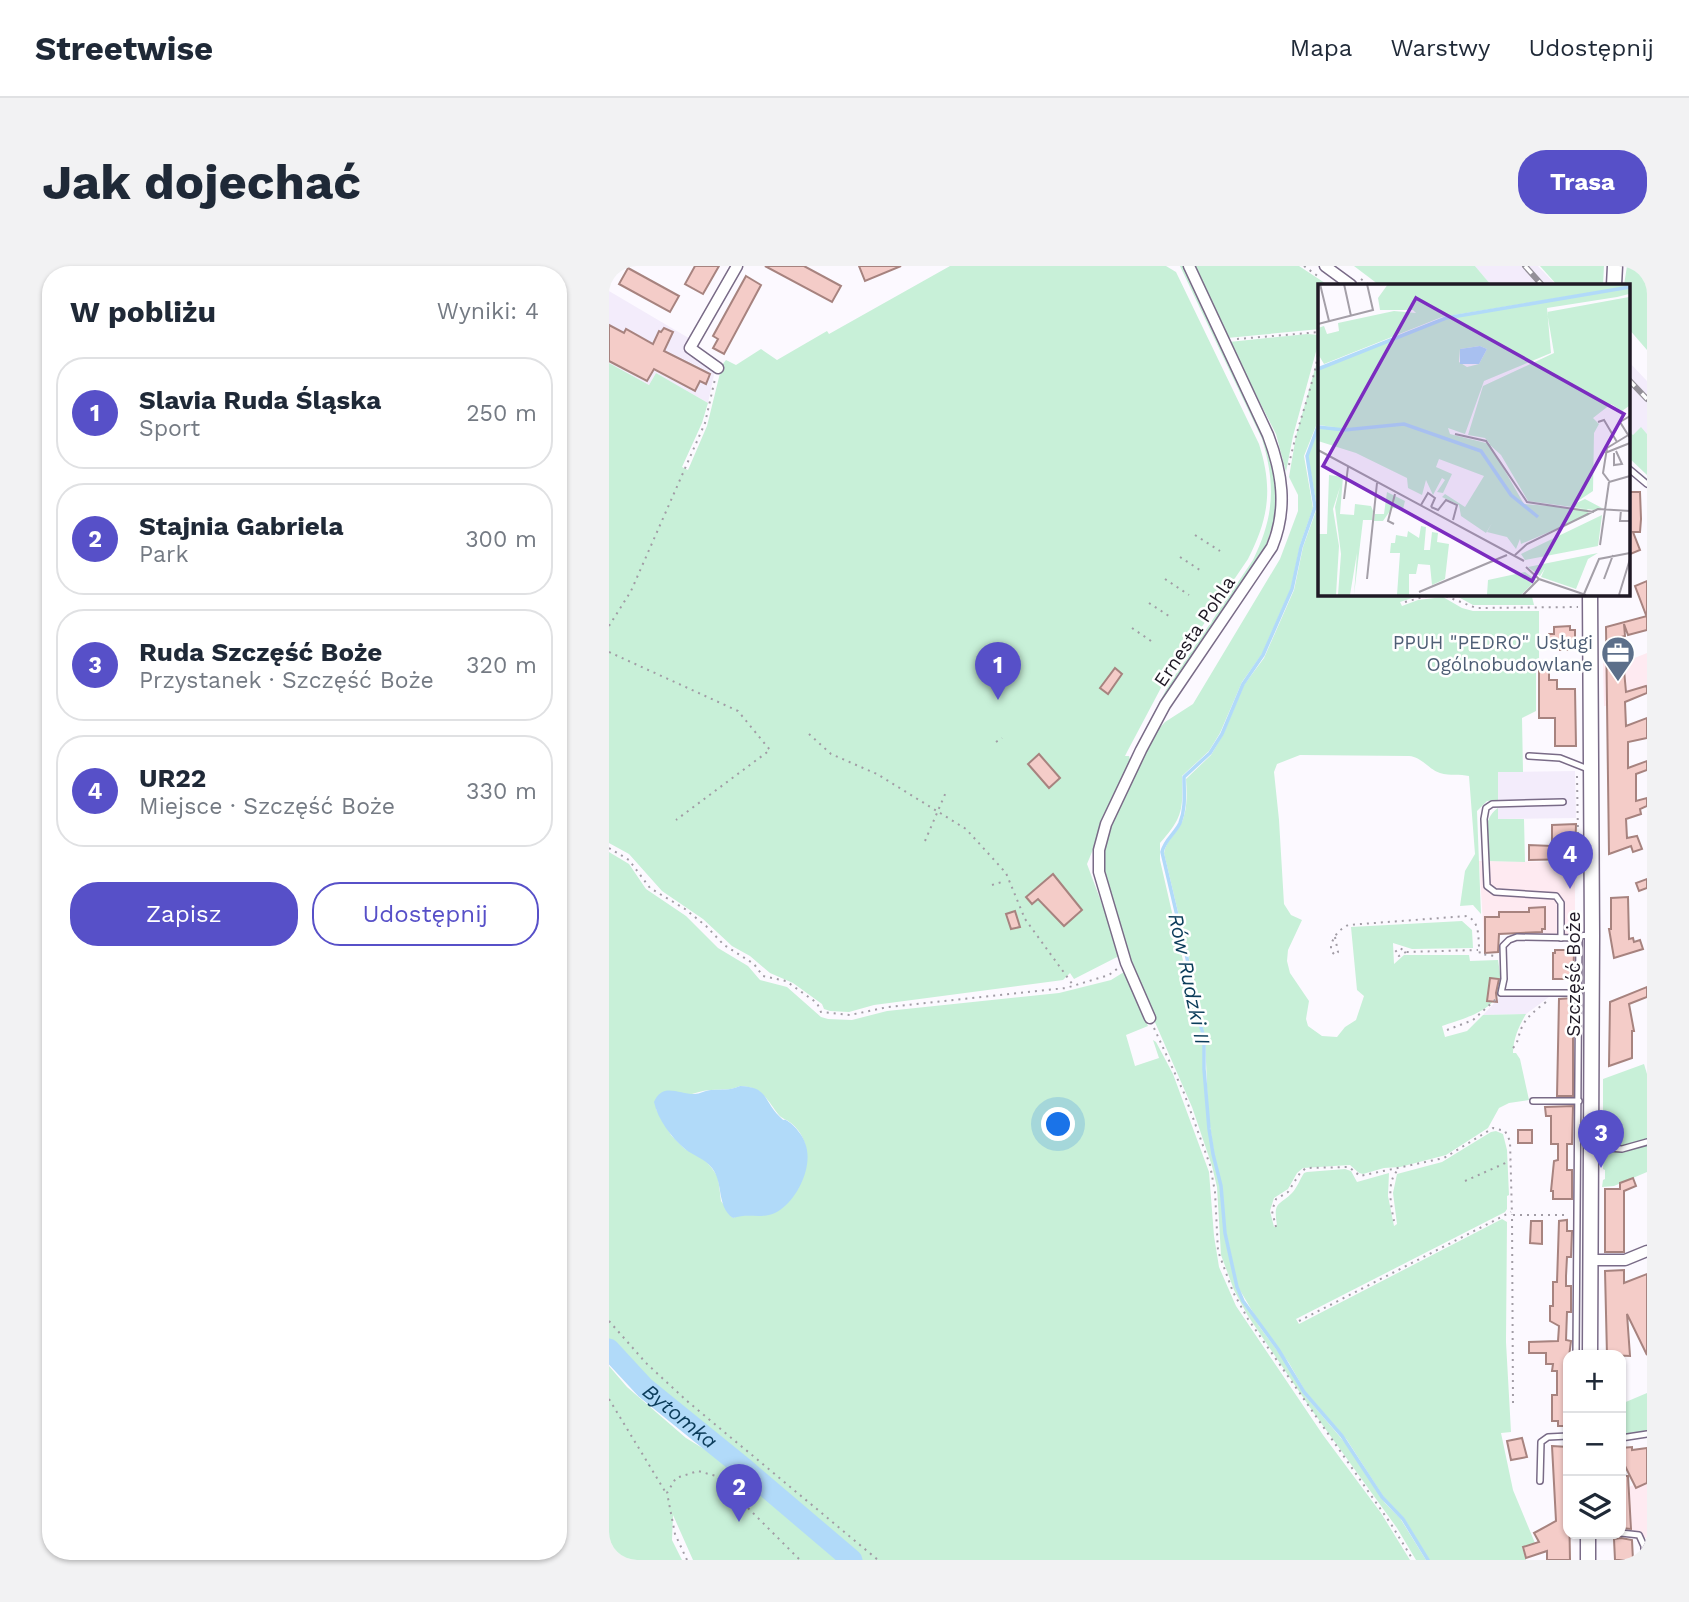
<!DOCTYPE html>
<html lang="pl">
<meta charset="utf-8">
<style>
:root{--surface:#fff;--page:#f2f2f3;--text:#1f2937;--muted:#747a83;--line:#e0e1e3;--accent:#5750c8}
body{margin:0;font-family:"Work Sans",sans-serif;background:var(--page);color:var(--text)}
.controls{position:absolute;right:21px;bottom:21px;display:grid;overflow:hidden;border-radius:14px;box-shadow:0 2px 5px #0004}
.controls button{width:63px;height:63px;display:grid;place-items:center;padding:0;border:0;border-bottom:2px solid var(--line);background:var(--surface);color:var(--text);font:35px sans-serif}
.you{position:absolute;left:450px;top:859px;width:24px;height:24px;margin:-18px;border:5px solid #fff;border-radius:50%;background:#1a73e8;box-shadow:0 0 0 10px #1a73e833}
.badge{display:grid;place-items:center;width:46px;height:46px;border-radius:50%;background:var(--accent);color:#fff;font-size:23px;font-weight:700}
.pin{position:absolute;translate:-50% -58px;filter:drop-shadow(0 2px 4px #0008)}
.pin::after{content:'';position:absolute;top:37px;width:24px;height:21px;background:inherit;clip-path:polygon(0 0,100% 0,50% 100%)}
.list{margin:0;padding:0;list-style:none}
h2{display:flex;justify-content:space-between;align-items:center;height:91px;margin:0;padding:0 28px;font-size:30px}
h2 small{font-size:23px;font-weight:400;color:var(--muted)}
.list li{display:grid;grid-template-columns:46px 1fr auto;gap:21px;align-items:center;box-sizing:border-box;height:112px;margin:0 14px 14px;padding:0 14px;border:2px solid var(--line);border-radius:28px}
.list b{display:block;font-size:26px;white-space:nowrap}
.list p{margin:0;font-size:23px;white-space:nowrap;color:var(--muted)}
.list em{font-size:23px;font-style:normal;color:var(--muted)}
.actions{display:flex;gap:14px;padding:21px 28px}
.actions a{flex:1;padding:16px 0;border:2px solid var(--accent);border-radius:28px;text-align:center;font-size:24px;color:var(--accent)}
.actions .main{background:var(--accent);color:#fff}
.icon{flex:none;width:38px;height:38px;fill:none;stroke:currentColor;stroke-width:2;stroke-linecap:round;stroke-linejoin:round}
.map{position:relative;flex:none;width:1038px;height:1294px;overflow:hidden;border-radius:28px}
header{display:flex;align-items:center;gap:42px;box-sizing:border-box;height:98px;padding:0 35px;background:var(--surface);border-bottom:2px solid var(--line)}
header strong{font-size:33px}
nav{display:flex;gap:38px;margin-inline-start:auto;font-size:24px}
.intro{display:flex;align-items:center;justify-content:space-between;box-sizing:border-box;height:168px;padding:0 42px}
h1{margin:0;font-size:49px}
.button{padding:18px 32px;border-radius:28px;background:var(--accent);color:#fff;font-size:24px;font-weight:700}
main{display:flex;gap:42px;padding:0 42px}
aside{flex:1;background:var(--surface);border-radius:28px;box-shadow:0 2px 5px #0004}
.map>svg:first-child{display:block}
.commercial{fill:#feeaf1}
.built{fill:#f3ecfb}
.green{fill:#c8f0d8;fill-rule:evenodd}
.water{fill:#b1daf9}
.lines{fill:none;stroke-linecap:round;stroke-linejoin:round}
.stream{stroke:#b1daf9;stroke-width:3.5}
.river{stroke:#b1daf9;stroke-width:21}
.building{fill:#f4ccc8;stroke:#a7837f;stroke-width:2}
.service-casing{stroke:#796b87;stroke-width:8}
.minor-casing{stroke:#796b87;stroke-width:13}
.tertiary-casing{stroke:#796b87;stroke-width:17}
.path{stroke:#a19ca5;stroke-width:2;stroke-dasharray:2 5;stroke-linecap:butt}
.service{stroke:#fff;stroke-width:5}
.minor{stroke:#fff;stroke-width:10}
.tertiary{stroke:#fff;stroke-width:14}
.rail-casing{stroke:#949098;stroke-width:6}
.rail{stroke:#fff;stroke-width:3.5;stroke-dasharray:10;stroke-linecap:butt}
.labels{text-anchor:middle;stroke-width:5;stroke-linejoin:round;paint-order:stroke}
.street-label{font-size:19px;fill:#1f1925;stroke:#fff}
.service-label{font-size:19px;fill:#4e5e75;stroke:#fff;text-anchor:end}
.water-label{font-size:21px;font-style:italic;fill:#0b3c5a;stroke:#fff}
.inset-river{fill:none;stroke:#b1daf9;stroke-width:3.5}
.inset-road{fill:none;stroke:#a49fa8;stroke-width:2}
.view{fill:#7b2cbf;fill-opacity:0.15;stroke:#7b2cbf;stroke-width:3.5}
.inset-edge{fill:none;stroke:#1f1925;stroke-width:3.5}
</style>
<header>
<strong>Streetwise</strong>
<nav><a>Mapa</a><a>Warstwy</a><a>Udostępnij</a></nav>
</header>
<div class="intro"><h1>Jak dojechać</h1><a class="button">Trasa</a></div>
<main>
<aside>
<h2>W pobliżu<small>Wyniki: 4</small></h2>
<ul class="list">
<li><span class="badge">1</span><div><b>Slavia Ruda Śląska</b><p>Sport</p></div><em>250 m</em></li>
<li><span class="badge">2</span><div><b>Stajnia Gabriela</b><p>Park</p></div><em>300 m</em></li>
<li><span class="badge">3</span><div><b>Ruda Szczęść Boże</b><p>Przystanek · Szczęść Boże</p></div><em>320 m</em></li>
<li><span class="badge">4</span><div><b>UR22</b><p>Miejsce · Szczęść Boże</p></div><em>330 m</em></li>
</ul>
<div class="actions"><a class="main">Zapisz</a><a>Udostępnij</a></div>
</aside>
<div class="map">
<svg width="1038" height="1294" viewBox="0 0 1038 1294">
<rect width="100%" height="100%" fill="#fcf9ff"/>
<!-- commercial -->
<g class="commercial">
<polygon points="1038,387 1038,427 1008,439 995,440 994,397 1013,397"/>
<polygon points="870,595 966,596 966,668 890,668 890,686 876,687"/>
<polygon points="1038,1213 1038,1272 993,1271 993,1268 1012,1268 1012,1222 1018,1222"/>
</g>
<!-- built -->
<g class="built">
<polygon points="866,0 929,0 947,19 882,19"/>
<polygon points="0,25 83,74 78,83 106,104 99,137 47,107 40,119 0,97"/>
<polygon points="1019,95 1038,115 1038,168 1032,162 1024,169 1019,164"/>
<polygon points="966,505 967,552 889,553 888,506"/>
<polygon points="944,728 917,748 874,749 893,729"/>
</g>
<!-- green -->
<g class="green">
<path d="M341 0H557L567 6 650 178C664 222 660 252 639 293L554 418 518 486 516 490H520L521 494 478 598 512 689 465 713 461 707 454 714 265 739 240 746 221 745 215 743 213 738 184 717 161 707 141 690 123 680 94 653 53 625 20 588 0 577V97L40 119 47 107 99 137 93 157 73 201 79 204 98 160 113 99 117 94 127 99 152 83 168 94 218 65 220 68Z"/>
<path d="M571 0H575L657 171 667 204 668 244 657 280 562 422 527 482 559 420 644 294C665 251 667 219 653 173Z"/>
<polygon points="585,0 690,0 719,19 711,19 711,63 618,72"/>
<polygon points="745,0 866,0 882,19 770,19"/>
<polygon points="931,0 995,0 994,19 948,19"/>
<polygon points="1018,0 1038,0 1038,84 1019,62 1019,19 1015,19"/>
<polygon points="698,68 710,69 708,82 684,170 677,206 667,168 620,76"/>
<path d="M711 85V150L695 190 704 242 691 279 682 322 653 388 633 416 611 467 600 485 573 510C574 544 574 551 551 577V594L586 747 594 772V802L603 888 612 920 615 967 627 1021 650 1060 679 1099 694 1127 737 1178 776 1237 791 1252 817 1294H807L788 1262 702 1143 639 1050 625 1024 612 989 608 921 603 900 583 841 528 715 492 601 500 559 546 467 556 456 584 438 671 293 689 245V229L680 211 687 170Z"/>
<path d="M711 159V327H818L791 336 793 340 809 334 834 331 853 342 864 345H930V392L927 393V445L913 452 914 506H889V534L878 535 868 545 872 648 864 639 851 640 856 605 866 588 860 510C851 508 841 510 831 507 819 503 813 491 800 490L691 489 668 498 665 506 670 554 675 638 682 649 693 654 679 684 678 695 681 707 700 735 697 753 699 760 713 770 728 771 736 761 747 754 755 730 748 724 742 661 853 655 863 664 864 682 803 683 784 677 785 698 795 689H860L861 695 889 694C890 702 893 714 891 722 886 746 852 753 833 760L836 771 858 765 874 749 917 748C910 760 904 773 904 787H907L911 793 920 834 900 837 890 842 879 862 837 889 791 901 775 902 754 908 750 907 741 899 694 902 688 907 679 923 665 932 661 945 665 961 668 959C664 935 670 940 683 927 688 922 691 913 695 907L698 906 736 903 742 905 748 916 780 907 779 930 785 960 788 958 784 927 788 908 833 896 882 866 887 865 894 868 898 884 900 929 898 930V943L896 946 687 1053 690 1058 893 953 898 956 897 1076 902 1166 892 1167 904 1224 926 1277 913 1281 917 1294H820L795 1252 774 1230 738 1174 696 1125 680 1097 651 1058 629 1021 617 966 613 920 605 887 599 846 596 770 589 747 587 722 555 587C557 576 563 572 569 563 579 549 578 529 577 513L602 489 614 469 635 419 655 392 685 324 694 281 708 242 699 190Z"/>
<polygon points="1032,161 1038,168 1038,209 1019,191 1019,164 1024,169"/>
<polygon points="842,327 922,327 925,339 864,339"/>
<path d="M889 542V553H915L916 596 879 595C878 577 872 553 889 542Z"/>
<path d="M0 586 20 598 37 623 77 650 109 682 139 700 151 714 178 721 212 751 219 753 243 754 278 745 450 727 502 714 515 706 539 760 517 769 526 800 550 792 544 774 547 776 564 808 600 906 605 970 610 1001 627 1040 714 1169 772 1247 801 1294H252L26 1111 0 1079ZM131 820C153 821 157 832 169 848 173 853 177 853 182 857 204 875 198 900 189 923L124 952 112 935 109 911 102 901 94 892 76 883 62 869 47 843C64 836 84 825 102 824 113 823 121 825 131 820Z"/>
<polygon points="1035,798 1038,808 1038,873 1017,880 994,880 994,813"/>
<polygon points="1038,879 1038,906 1005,920 993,921 994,914 996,913 996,904 994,903 995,885 1011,886"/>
<polygon points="0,1100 18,1121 77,1172 131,1205 238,1294 84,1294 64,1249 63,1274 73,1294 0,1294"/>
<polygon points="1038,1127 1038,1164 1027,1168 1012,1169 1012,1138"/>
</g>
<!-- water -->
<path class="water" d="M131 820C160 821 154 835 171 851 177 857 173 851 180 856 186 860 194 870 196 877 205 899 189 932 171 944 155 955 141 946 124 952 107 940 115 917 103 902 95 892 85 890 76 883 62 871 49 854 45 836 53 816 70 828 85 828 91 828 97 824 102 824 113 823 120 825 131 820Z"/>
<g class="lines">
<!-- stream -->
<path class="stream" d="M711 155 698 190 706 241 692 281 683 323 654 389 634 418 613 468 601 487 575 511C575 527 577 542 571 557 566 568 556 573 553 586L578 692 588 748 595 771V803L600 863 604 888 612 920 616 967 628 1021 634 1035 669 1083 695 1126 733 1170 773 1231 794 1253 819 1294"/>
<!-- river -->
<path class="river" id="s1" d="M0 1083 36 1122 136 1203 243 1294"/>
</g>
<!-- building -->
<g class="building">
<polygon points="86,0 110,0 94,28 76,18"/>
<polygon points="156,0 195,0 232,20 223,36"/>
<polygon points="250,0 292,0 256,15"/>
<polygon points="19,2 70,30 61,46 10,18"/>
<polygon points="137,10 152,19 115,88 104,82 109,73 104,70"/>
<polygon points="0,59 15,67 17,63 44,78 50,65 52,66 55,62 64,66 55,85 101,108 97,118 91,115 86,125 45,103 38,115 0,95"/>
<polygon points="1019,226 1031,226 1032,253 1031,266 1024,266 1031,284 1019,289"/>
<polygon points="1038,315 1038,348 1037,349 1026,320"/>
<polygon points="1038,350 1038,364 1019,369 1015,358 1016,370 1012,371 1017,426 1037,420 1038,422 1038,427 1016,436 1017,460 1038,452 1038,472 1019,476 1019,502 1038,495 1038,504 1027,508 1027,535 1038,532 1038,540 1031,543 1032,548 1017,553 1018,572 1028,570 1033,583 1024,586 1022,580 1000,588 997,361"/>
<polygon points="961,360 961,364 966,364 966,382 961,382 961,384 951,384 951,377 940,377 940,368 945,368 945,361"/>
<polygon points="506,402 513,408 499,428 491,422"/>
<polygon points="930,402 940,402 940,414 948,414 948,423 966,423 967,480 946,480 946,452 930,452"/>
<polygon points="430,488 451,512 440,522 419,498"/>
<polygon points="967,558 966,593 920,594 920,579 943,580 943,559"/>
<polygon points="444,608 473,644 455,660 429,633 423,638 417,631"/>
<polygon points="1038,613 1038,622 1030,625 1027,617"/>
<polygon points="1019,631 1020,673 1024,672 1025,676 1031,674 1034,683 1005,692 1000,663 1002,663 1002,632"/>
<polygon points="936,641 936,663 933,663 933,666 890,668 889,686 876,687 876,651 890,651 890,646 920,646 920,642"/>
<polygon points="406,645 411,661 402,663 397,648"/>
<polygon points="946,684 960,684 960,687 965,687 964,713 944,713 944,687 946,687"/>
<polygon points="881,712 890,713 887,727 888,736 878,735"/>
<polygon points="1038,721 1038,731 1020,738 1025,765 1023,765 1023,792 1000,800 1001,736"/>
<polygon points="964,732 964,830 948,830 950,733"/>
<polygon points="964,840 963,878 958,878 958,904 963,904 963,933 944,933 944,925 942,925 945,895 949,894 949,878 942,878 942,850 937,850 936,841"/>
<rect x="909" y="864" width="14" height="13"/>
<polygon points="1024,912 1027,920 1015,925 1015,986 996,986 996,923 1011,923 1011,917"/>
<polygon points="958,954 958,965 963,965 962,991 958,991 957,1010 957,1020 962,1020 962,1046 958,1046 957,1074 962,1075 957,1114 959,1160 949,1160 949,1155 943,1155 943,1129 948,1129 948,1105 943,1105 944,1098 937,1098 937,1087 920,1087 920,1076 949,1075 950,1060 941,1055 941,1040 944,1040 944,1016 948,1016 950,955"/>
<polygon points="922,955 933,955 933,978 921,977"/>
<polygon points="1015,1004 1015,1017 1038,1008 1038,1089 1018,1048 1021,1090 998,1089 996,1005"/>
<polygon points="913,1172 918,1191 902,1194 898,1175"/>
<polygon points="943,1180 959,1181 961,1294 938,1294 938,1285 917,1292 914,1281 930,1276 925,1267 947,1255"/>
<polygon points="1023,1181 1023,1184 1038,1182 1038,1217 1027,1222 1012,1192 1012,1182"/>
<polygon points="1012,1210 1019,1210 1022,1263 1012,1262"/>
<polygon points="1012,1272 1023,1274 1024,1294 1006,1294 1005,1273"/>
</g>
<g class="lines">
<!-- service casing -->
<g class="service-casing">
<g id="service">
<polyline points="1019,202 1038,218"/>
<polyline points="920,490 951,492 979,503"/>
<polyline points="952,672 952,637 947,630 886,626 878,620 875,553 877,542 883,538 954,536"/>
<polyline points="970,672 908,671 900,674 894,680 895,713 892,727 970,727"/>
<polyline points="924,835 970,835"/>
<polyline points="983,881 1013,883 1038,876"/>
<polyline points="967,1089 970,670 980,669"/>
<polyline points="1012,1172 1038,1168"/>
<polyline points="931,1215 932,1176 939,1171 959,1170"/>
<polyline points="1012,1267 1030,1269 1035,1280 1035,1294"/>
</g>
</g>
<!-- minor casing -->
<g class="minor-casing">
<g id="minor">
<polyline points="716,0 742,19"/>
<polyline points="109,102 81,82 128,0"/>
<path d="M541 752 517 697 490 606V584L497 558 532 484 556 439 663 281C679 242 673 206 659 169L580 0"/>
<polyline points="981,994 1016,994 1038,985"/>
</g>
</g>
<!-- tertiary casing -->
<g class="tertiary-casing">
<g id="tertiary">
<polyline points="1005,19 1006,0"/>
<polyline points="981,1089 983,669 981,327"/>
<polyline points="979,1294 979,1268"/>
</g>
</g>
<!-- path -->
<g class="path">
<polyline points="695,0 710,11"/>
<polyline points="752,13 760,19"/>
<polyline points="628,73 711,66"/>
<path d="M680 199C688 157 707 116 711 74"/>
<polyline points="586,269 611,285"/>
<polyline points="571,291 594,306"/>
<polyline points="556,313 580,329"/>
<polyline points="796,336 818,330 834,329 867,342 969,341"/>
<polyline points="540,337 563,352"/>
<polyline points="0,360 22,325 96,157 106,113"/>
<polyline points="523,362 545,377"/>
<polyline points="0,386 129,445 161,484 67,554"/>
<polyline points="200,468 222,488 268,508 357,563 397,607 416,653 464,719"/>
<polyline points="387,476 393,472"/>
<polyline points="968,510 969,571"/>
<polyline points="316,575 337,526"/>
<polyline points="0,582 20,594 41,622 76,643 97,660 115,679 145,698 154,710 177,715 208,737 212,746 241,749 279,741 457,722 500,709 508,703"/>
<polyline points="383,619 396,615"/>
<path d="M726 671 729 686 726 689 722 685C721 674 729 664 739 659L858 650C873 657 868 675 871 688L887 690"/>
<polyline points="797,686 790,690 786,686 791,682 797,686 869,684"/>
<polyline points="545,762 575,827 601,899 606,926 609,985 624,1026 639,1053 782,1258 804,1294"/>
<polyline points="838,764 864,754 887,733"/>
<path d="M904 782C910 776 909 769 913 761 918 750 927 744 937 736"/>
<polyline points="856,915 901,895"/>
<path d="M785 955C782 940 777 915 789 904"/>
<polyline points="667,961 663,945 667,933 679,926 691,907 697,902 740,901 751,910 835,892 884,862 896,865 901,875 903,949"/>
<polyline points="0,1055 37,1097 78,1135 269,1294"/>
<polyline points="690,1055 902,946"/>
<polyline points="0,1133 57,1227"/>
<polyline points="904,1137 903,949 958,949"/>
<polyline points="78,1294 66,1268 58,1227 67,1212 89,1205 107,1210 191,1294"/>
</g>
<!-- service -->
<use href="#service" class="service"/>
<!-- minor -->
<use href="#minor" class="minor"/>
<!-- tertiary -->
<use href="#tertiary" class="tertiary"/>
<!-- rail casing -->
<g class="rail-casing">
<g id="rail">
<polyline points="916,0 933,19"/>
<polyline points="1019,113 1038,133"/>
</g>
</g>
<!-- rail -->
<use href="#rail" class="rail"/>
</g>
<!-- icons -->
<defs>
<g id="office-pin" transform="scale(1.75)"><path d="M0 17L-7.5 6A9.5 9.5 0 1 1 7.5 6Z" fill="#5c6f8a" stroke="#fff"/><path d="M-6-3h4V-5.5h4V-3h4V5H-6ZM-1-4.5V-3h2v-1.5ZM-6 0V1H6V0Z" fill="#fff"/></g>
</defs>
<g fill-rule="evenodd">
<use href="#office-pin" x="1009" y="387"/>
</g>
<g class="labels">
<!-- street labels -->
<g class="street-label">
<text transform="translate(585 365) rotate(-56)" y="7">Ernesta Pohla</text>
<text transform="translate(964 708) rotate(-90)" y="7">Szczęść Boże</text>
</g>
<!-- service labels -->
<g class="service-label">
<text x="984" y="383">PPUH "PEDRO" Usługi<tspan x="984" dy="22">Ogólnobudowlane</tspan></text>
</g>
<!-- water labels -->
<g class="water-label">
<text transform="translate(580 713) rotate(78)" y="7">Rów Rudzki II</text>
<text dy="7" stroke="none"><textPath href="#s1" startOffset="98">Bytomka</textPath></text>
</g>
</g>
<!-- overview -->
<g transform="translate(709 18)">
<rect width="312" height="312" fill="#fcf9ff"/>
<path d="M70 0H311L312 2 124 33 6 80 0 70V44L6 42 9 50 21 47 20 39 76 27 98 29 95 26H62L60 14ZM311 4V10L299 13 229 24 233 69 166 97 147 150 130 144 132 150 172 160 167 154 150 151 165 102 236 69 229 28 311 13V122L304 127 293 120 275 134 281 140 276 149 275 207 254 221 267 215 284 224 276 226 210 217 183 171 172 161 206 220 269 225 271 231 203 260 202 255 198 265 189 253 169 248 174 239 168 249 143 232 141 221 124 213 127 210 147 223 166 192 121 175 118 183 134 190 125 209 119 208 127 196 124 194 115 211 108 196 104 211 90 204 89 194 38 169 0 157V142L16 143 0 141V86L125 35ZM162 62 169 65 161 80 149 83 141 78 142 65ZM11 191 25 193 22 230 36 231 37 220 53 222 55 227 54 236H45L36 311 39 269 32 311H20L23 270 17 223 22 203 15 225 21 262 18 311H0V250H9ZM69 208 87 217 85 225 74 224 65 237H56L57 230H66ZM284 231 280 262 207 276 203 270ZM103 242 108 243 106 266H112L114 248 120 249 119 258 131 260 127 295 114 301 112 281 100 280 98 290H91V311H79L82 269H72L73 259H77L78 251 89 253 90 247 101 254ZM280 269 270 275 258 305 223 293 227 284 222 292 210 283ZM207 288 218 296 203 311H169L170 296Z" fill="#c8f0d8" fill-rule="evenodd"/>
<path d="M162 62 169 65 161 80H142V65Z" fill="#b1daf9"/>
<path class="inset-river" d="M0 85 128 34 312 3M0 143 26 146 86 140 163 167 193 211 220 233"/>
<path class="inset-road" d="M2 0 11 37M26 0 33 32M0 40 55 26 49 0M312 132 302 138 312 154M280 138 286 136 299 158M137 150 168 157 209 218 276 228M0 166 206 277M287 169 312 159M296 169V181L304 180 298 167M291 197 285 189 289 164 312 150M291 198 312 192M26 215 30 183M103 221 110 209 117 214 113 223M113 223 120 226 128 216 139 221 135 236M303 226 302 237H312M76 240 70 237 77 210M282 261 291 198M197 271 209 260 280 225 312 227M208 283 221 295 268 311M49 295 59 199M286 295 295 271M101 308 189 271M266 310 281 275 312 269M205 311 221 295M301 311 312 275"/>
<path class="view" d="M98 14 306 130 214 297 5 182Z"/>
<rect width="312" height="312" class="inset-edge"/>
</g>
</svg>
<div class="controls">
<button>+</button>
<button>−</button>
<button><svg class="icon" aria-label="layers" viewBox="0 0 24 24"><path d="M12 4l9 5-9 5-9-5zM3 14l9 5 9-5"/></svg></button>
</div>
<div class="you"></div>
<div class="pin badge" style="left:389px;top:434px">1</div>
<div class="pin badge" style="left:130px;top:1256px">2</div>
<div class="pin badge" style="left:992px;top:902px">3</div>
<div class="pin badge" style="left:961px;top:623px">4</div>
</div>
</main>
